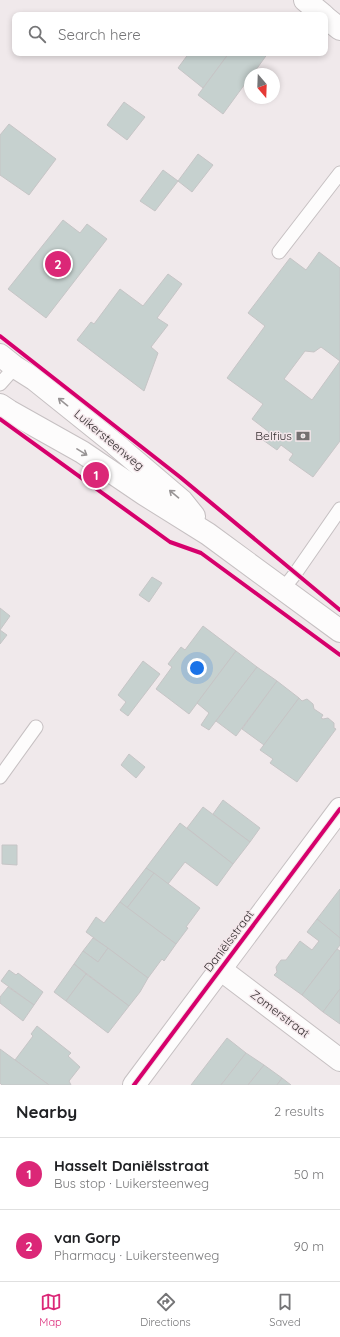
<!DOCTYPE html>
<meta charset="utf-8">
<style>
:root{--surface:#fff;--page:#f2f2f2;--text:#202124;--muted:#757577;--line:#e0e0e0;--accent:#db2777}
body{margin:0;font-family:Quicksand,sans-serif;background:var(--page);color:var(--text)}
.compass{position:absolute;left:244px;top:68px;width:36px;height:36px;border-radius:50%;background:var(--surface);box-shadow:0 2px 6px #0003;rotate:161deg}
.you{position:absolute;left:197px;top:668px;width:14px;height:14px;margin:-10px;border:3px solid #fff;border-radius:50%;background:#1a73e8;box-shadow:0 0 0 6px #1a73e833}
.badge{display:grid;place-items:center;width:26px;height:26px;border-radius:50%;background:var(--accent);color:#fff;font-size:13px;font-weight:700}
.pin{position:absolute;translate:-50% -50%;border:2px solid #fff;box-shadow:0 1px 4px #0006}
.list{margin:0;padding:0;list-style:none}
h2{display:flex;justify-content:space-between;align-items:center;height:52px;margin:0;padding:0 16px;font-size:17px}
h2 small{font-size:13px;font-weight:400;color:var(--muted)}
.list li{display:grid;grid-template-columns:26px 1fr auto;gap:12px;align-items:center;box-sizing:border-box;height:72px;padding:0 16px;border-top:1px solid var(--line)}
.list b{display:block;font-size:15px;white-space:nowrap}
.list p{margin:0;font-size:13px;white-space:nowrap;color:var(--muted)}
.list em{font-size:13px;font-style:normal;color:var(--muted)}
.icon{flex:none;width:22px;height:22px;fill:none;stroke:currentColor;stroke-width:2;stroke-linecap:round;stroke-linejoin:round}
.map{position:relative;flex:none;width:340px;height:1085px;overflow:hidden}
.search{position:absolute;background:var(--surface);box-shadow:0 2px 6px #0003;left:12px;right:12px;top:12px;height:44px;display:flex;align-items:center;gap:10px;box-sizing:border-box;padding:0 14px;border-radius:8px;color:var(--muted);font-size:15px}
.sheet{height:196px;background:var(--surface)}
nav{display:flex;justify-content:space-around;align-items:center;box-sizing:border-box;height:56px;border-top:1px solid var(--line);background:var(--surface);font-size:11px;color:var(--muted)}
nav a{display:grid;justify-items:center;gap:2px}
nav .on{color:var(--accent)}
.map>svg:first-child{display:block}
.building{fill:#c6d1cf;stroke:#c6c5c6}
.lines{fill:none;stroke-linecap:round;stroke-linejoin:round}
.lane-casing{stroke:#c6c0c2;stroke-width:15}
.street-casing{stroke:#c6c0c2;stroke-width:24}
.secondary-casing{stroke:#c6c0c2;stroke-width:24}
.lane{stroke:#fdfcfc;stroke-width:13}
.street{stroke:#fdfcfc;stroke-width:22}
.secondary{stroke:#fdfcfc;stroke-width:22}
.cycleway-casing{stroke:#f3e6ea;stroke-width:6}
.cycleway{stroke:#d6006c;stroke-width:4}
.oneway{stroke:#989495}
.labels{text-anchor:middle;stroke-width:3;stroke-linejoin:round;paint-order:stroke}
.poi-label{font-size:12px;fill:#322d2e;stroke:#f3e6ea;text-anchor:end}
.street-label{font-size:12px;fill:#322d2e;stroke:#f3e6ea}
</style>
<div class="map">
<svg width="340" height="1085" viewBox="0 0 340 1085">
<rect width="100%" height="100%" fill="#f0e9eb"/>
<!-- building -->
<g class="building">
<polygon points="189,53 229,53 203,88 178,68"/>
<polygon points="229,53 268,53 253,74 250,74 250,77 223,114 198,95"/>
<polygon points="124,102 145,117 127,140 107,125"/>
<polygon points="9,124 56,159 29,195 0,175 0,135"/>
<polygon points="198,154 213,165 192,192 178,181"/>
<polygon points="163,170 178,181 155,211 140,201"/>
<polygon points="63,220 80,233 87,224 107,239 46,318 8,289"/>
<polygon points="319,252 340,268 340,361 321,347 314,352 305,351 284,379 312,400 340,361 340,441 313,477 289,460 293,454 281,445 277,450 263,440 269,432 252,419 263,404 227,378 265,326 248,313 290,258 306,270"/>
<polygon points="168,274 182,284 157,318 168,325 151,347 158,353 144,391 77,340 91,322 94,324 120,289 143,306"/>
<polygon points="152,577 162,583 149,602 139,595"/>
<polygon points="0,608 10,616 0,630"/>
<polygon points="203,626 236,651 189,714 156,689 172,667 168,664 181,647 185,650"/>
<polygon points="0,630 7,635 0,644"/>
<polygon points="236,651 257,667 209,730 201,725 209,713 197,703"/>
<polygon points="143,661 160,674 128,716 120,710 126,702 118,695"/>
<polygon points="257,667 277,681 236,736 216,721"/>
<polygon points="277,681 299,698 264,745 242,729"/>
<polygon points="299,698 302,701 307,699 313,704 314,709 323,715 321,718 323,719 328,718 334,723 334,728 336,729 297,782 270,763 273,759 260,750"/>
<polygon points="129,754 145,767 136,778 121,765"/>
<polygon points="223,800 260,828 250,842 213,814"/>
<polygon points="203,807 250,842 233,864 187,828"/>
<polygon points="180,823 233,864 217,886 185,862 168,884 146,868"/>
<polygon points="2,845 17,845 17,865 2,864"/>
<polygon points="146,868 154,873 127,908 120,902"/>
<polygon points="154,873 200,908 186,927 188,928 176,944 127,908"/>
<polygon points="340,889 340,938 317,919"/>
<polygon points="120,902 176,944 164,961 162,959 148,978 86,932 96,917 104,923"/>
<polygon points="317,919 340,938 340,945 302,995 274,975 277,972 276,967 281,960 286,960 300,941 312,950 319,941 307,932"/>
<polygon points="93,938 108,948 98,962 83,951"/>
<polygon points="108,948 148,978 140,992 129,1006 74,964 83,951 98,962"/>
<polygon points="337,949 340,951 340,989 323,1012 302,995"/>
<polygon points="74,964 86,974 66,1001 54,992"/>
<polygon points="9,970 16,975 18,973 43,992 34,1005 1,981"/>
<polygon points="86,974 129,1006 108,1033 66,1001"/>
<polygon points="8,987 34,1005 23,1021 0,1003 0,997"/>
<polygon points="340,989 340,1024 323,1012"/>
<polygon points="37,1026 71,1053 68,1056 80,1067 69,1081 71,1085 49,1085 15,1060 33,1036 31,1034"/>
<polygon points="227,1038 246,1053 221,1085 191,1085"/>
<polygon points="0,1049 15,1060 49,1085 2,1085 0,1083"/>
<polygon points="246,1053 264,1065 248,1085 221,1085"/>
<polygon points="264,1065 282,1078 277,1085 248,1085"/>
<polygon points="282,1078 291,1085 277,1085"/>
</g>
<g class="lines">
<!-- lane casing -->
<g class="lane-casing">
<g id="lane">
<polyline points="279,252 340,173"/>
<polyline points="0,384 15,367"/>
<polyline points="283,589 295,574 340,509"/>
<polyline points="0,777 36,727"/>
</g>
</g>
<!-- street casing -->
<g class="street-casing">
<g id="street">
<polyline points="305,0 323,15"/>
<polyline points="325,17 340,29"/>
<polyline points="220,969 340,1060"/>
<polyline points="134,1085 340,809"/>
</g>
</g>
<!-- secondary casing -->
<g class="secondary-casing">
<g id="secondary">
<polyline points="0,355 15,367 34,379 115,444 182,501 194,516"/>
<polyline points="0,405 9,411 82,452 144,494 208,534 340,631"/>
</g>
</g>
<!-- lane -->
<use href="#lane" class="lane"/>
<!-- street -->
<use href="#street" class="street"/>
<!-- secondary -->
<use href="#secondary" class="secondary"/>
<!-- cycleway casing -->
<g class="cycleway-casing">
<g id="cycleway">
<polyline points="0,336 180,477 340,610"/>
<polyline points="0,419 170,542 201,553 340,655"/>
<polyline points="134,1085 340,809"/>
</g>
</g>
<!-- cycleway -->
<use href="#cycleway" class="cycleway"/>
</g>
<!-- one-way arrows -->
<defs><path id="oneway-shaft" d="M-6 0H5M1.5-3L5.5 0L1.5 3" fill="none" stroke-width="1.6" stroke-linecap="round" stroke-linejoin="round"/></defs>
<g class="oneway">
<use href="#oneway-shaft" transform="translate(63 402) rotate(-141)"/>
<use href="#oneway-shaft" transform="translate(82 452) rotate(32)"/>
<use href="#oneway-shaft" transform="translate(174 494) rotate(-140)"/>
</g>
<!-- icons -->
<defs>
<g id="bank-bare" transform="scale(1.08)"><path d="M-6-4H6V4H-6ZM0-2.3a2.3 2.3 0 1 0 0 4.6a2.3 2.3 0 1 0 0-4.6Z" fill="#746f70" stroke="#f3e6ea" stroke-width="2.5" paint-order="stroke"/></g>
</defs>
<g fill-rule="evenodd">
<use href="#bank-bare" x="303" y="436"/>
</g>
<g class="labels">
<!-- poi labels -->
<g class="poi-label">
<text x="292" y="440">Belfius</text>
</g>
<!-- street labels -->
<g class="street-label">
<text transform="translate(109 440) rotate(40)" y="4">Luikersteenweg</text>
<text transform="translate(229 941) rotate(-53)" y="4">Daniëlsstraat</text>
<text transform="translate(280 1014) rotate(37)" y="4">Zomerstraat</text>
</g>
</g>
</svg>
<svg class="compass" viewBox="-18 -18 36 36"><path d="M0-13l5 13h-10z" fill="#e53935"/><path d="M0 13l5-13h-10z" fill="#757577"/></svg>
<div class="you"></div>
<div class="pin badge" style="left:96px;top:475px">1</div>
<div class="pin badge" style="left:58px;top:264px">2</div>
<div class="search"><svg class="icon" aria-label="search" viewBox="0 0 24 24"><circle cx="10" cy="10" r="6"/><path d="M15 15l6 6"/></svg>Search here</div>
</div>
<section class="sheet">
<h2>Nearby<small>2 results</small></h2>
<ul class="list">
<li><span class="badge">1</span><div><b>Hasselt Daniëlsstraat</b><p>Bus stop · Luikersteenweg</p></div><em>50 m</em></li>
<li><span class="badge">2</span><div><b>van Gorp</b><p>Pharmacy · Luikersteenweg</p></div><em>90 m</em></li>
</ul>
</section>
<nav>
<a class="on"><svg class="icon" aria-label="map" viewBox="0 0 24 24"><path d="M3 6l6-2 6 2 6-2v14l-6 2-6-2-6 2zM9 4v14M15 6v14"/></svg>Map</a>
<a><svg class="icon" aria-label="directions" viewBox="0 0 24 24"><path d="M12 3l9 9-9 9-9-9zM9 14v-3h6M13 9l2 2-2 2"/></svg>Directions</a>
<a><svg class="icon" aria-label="saved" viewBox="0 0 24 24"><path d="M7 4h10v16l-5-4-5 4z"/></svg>Saved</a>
</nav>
